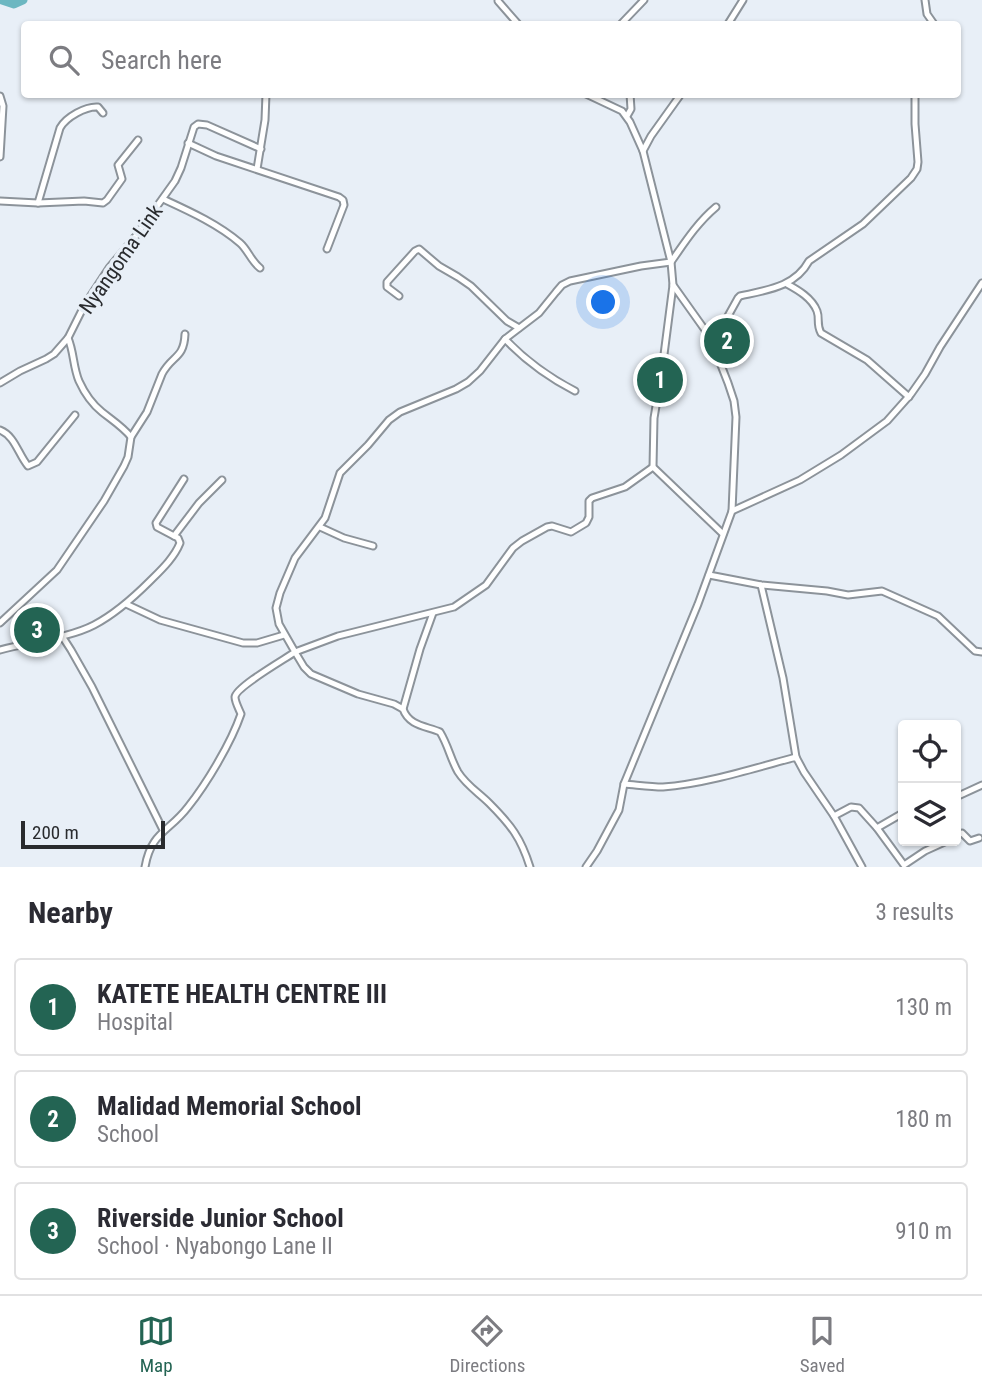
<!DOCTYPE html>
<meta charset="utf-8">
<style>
:root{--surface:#fff;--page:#f2f2f3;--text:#2b2b33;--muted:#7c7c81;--line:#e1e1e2;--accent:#236453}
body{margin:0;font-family:"Roboto Condensed",sans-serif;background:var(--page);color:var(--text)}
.controls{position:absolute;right:21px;bottom:21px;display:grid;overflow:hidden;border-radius:7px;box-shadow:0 2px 5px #0004}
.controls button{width:63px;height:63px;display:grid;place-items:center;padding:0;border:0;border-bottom:2px solid var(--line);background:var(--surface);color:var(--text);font:35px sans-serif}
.scale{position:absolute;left:21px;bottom:18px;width:144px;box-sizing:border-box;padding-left:7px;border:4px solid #292b2e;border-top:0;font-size:19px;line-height:24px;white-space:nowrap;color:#292b2e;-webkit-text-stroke:5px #e8eff7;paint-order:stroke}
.you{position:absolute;left:604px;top:303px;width:24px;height:24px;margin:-18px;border:5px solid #fff;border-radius:50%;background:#1a73e8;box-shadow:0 0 0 10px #1a73e833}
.badge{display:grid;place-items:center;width:46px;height:46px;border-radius:50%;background:var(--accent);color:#fff;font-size:23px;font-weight:700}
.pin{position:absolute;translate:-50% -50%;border:4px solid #fff;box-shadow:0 2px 7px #0006}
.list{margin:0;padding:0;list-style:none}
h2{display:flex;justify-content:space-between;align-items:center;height:91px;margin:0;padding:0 28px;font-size:30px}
h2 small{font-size:23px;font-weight:400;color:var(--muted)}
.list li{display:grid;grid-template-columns:46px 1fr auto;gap:21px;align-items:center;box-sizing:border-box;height:98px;margin:0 14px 14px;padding:0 14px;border:2px solid var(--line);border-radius:7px}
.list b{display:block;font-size:26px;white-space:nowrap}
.list p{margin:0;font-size:23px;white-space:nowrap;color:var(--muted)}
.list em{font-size:23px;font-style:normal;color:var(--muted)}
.icon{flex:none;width:38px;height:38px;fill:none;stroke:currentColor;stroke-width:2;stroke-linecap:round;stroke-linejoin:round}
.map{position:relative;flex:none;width:982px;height:867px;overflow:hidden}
.search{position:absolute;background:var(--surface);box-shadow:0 2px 5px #0004;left:21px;right:21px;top:21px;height:77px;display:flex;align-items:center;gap:18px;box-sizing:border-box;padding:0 24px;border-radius:7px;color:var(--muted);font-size:26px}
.sheet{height:427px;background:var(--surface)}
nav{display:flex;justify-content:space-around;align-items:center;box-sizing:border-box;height:98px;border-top:2px solid var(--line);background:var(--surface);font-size:19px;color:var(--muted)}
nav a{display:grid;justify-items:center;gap:4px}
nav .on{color:var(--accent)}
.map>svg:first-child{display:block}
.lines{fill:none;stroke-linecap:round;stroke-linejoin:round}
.river{stroke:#6cb7c1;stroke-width:9}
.street-casing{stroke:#8c939a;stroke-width:9}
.street{stroke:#fff;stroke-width:5}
.labels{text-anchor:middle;stroke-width:7;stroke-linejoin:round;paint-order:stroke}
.street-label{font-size:21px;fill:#292b2e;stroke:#e8eff7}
</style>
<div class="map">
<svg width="982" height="867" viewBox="0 0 982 867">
<rect width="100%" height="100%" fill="#e8eff7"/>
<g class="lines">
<!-- river -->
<polyline class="river" points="2,0 14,4 23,0"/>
<!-- street casing -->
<g class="street-casing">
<g id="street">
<polyline points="925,0 927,14 934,24"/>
<polyline points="498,1 518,24"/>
<polyline points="621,24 644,0"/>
<polyline points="728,24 743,0"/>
<polyline points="586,94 622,111 630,122 643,151"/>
<polyline points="0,96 3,106 0,157"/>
<polyline points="627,116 631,109 630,94"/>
<polyline points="188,143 216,156 339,197 343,200 344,205 327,249"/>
<polyline points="257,169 265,120 266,94"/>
<path d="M163 199C189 211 218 224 240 243 248 250 251 261 260 268"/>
<polyline points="0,201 38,203 84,201 103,203 107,200 122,179 118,165 138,140"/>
<path d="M38 203 60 128C66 117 86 106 98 107L103 113"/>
<path d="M787 284C798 290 812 298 817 311 820 319 816 324 821 333L867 360 909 397"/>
<polyline points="673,285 662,370 654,418 653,467 723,534"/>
<polyline points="399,296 387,287 387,282 415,251 419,249 439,266 458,277 471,286 507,321 519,328"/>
<path d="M68 338C74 352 73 367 79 381 84 392 92 404 102 412 112 420 123 427 131 437"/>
<path d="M505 339C525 360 550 378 575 391"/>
<path d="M713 343 738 298 740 296C767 290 795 287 809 261L863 224 911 178 917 169 918 162 915 124V94"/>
<polyline points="0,383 20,371 46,359 54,354 68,338 84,306 109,268 135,237 175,181 181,168 194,127 198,124 207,125 261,149"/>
<path d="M0 430C15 436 18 454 28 466L37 462 75 415"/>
<polyline points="732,511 800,480 841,455 887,421 911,394 925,374 940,347 982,283"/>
<polyline points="320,527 344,538 373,546"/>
<polyline points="174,536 157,527 156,523 184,479"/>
<polyline points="709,575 761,585 827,591 848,595 882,591 938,616 975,651 982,652"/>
<polyline points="761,585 783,678 796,757"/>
<polyline points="126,604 160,620 243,643 257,643 284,635"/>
<path d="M0 623 57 570 104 501 124 466 128 457 131 437 147 412 162 374C172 355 184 359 185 334"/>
<polyline points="62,636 71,650 92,687 163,830"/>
<path d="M0 650C29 642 69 638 94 625 115 614 133 598 150 581 161 570 174 558 180 543L178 538 174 536 199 503 222 480"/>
<polyline points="403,709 420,649 433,613"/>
<path d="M624 784C637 785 650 787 663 787 705 784 755 768 796 757L804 772 834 816 862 867"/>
<polyline points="956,797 982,785"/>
<polyline points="834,816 851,807 859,808 877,828 904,865 925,851 947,841"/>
<polyline points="877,828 903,813"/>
<polyline points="956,835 962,833 970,841 979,838"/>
<path d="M145 867C151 832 169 832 188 807 207 783 231 743 241 714 239 709 235 702 235 697 236 687 285 659 295 652L279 624 276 608 280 593 295 558 325 518 340 473 368 445 389 420 400 412 456 389 468 382 480 371 505 339 539 313 556 292 562 285 570 281 641 266 671 262C685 242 697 223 716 207"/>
<path d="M530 867C521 838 511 825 489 803 479 793 466 785 458 772 451 760 448 745 440 732 426 726 409 726 403 709L394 704 358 694 311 674 304 667 295 652 338 636 454 607 486 585 513 548 522 541 547 527 552 526 571 532 586 523 589 517V501L592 498 625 487 653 467"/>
<polyline points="586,867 597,851 619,810 624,784 698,604 732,511 736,417 734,401 728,383 710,337 673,285 671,262 643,151 651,136 681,94"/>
</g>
</g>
<!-- street -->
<use href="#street" class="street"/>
</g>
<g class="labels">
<!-- street labels -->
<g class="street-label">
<text transform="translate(121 259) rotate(-55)" y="7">Nyangoma Link</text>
</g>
</g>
</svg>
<div class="controls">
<button><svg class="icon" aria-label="locate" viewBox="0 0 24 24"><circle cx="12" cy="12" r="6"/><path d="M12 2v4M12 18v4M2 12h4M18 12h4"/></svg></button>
<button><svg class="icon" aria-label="layers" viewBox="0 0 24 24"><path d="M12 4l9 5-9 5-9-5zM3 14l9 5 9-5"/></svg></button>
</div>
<div class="scale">200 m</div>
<div class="you"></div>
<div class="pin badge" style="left:660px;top:380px">1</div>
<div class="pin badge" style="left:727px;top:341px">2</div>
<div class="pin badge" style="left:37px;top:630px">3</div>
<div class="search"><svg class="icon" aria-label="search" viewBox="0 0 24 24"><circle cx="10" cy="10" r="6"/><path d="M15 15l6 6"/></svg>Search here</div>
</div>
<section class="sheet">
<h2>Nearby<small>3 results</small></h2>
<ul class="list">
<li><span class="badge">1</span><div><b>KATETE HEALTH CENTRE III</b><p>Hospital</p></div><em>130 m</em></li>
<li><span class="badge">2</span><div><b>Malidad Memorial School</b><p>School</p></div><em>180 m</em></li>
<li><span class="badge">3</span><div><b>Riverside Junior School</b><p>School · Nyabongo Lane II</p></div><em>910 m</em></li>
</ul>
</section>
<nav>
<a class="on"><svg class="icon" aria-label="map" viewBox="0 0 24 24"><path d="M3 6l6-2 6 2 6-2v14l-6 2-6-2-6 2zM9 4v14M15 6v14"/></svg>Map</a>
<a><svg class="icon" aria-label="directions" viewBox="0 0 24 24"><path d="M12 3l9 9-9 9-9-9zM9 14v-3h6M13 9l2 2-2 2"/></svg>Directions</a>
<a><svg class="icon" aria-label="saved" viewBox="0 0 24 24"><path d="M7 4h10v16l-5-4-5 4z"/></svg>Saved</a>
</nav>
